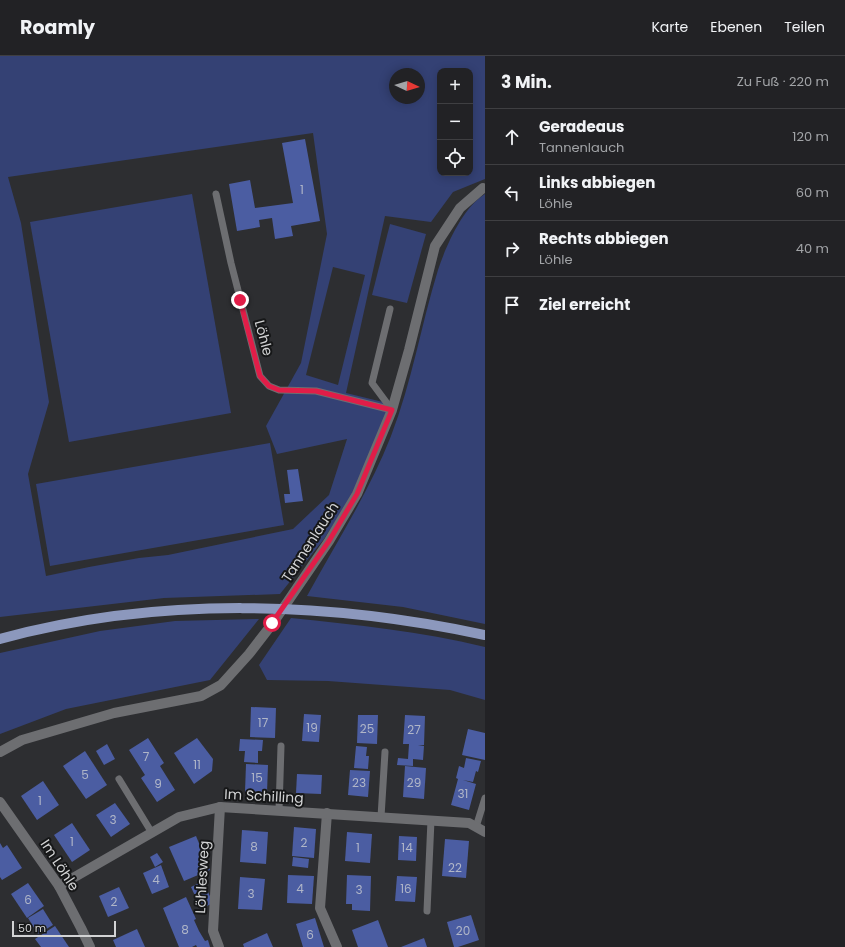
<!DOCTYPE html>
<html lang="de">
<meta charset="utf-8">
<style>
:root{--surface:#222225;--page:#2e2f32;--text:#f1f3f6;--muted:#a2a4a7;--line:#3f3f42}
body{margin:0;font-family:Poppins,sans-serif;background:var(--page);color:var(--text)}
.controls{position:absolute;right:12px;top:12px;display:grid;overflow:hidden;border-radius:8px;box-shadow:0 2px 10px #0003}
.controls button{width:36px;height:36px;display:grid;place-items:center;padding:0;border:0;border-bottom:1px solid var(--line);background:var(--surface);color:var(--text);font:20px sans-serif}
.compass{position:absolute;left:389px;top:12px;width:36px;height:36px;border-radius:50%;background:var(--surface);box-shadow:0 2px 10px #0003;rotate:94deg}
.scale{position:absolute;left:12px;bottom:10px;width:104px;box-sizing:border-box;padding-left:4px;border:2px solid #d2d3d4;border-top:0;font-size:11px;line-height:14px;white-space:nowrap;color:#d2d3d4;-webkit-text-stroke:3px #161718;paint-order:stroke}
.stop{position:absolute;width:12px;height:12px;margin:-9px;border:3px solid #e11d48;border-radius:50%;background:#fff}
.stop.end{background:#e11d48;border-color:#fff;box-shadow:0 1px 4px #0008}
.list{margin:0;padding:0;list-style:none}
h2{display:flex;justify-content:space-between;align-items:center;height:52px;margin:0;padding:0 16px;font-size:17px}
h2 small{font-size:13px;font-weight:400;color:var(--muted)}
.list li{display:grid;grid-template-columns:26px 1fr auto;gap:12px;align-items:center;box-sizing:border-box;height:56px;padding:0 16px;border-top:1px solid var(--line)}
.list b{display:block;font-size:15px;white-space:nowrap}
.list p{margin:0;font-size:13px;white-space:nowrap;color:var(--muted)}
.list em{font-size:13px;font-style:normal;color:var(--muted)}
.icon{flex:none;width:22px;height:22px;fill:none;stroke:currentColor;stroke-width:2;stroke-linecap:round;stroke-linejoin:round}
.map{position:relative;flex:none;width:485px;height:891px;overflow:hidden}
header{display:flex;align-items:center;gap:24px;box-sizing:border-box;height:56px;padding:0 20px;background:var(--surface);border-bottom:1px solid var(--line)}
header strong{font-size:19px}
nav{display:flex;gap:22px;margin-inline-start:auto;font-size:14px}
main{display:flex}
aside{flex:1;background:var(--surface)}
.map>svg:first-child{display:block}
.green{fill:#344174;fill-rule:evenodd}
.building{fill:#4b5da2}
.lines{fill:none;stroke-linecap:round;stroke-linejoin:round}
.service{stroke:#6d6e71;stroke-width:7}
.minor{stroke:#6d6e71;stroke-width:10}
.primary{stroke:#8c98bd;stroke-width:10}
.route{stroke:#e11d48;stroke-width:5}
.labels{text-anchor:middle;stroke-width:4;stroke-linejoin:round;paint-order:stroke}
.number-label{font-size:12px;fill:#b0b6c8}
.street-label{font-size:14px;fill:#d2d3d4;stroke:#161718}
</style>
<header>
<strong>Roamly</strong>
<nav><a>Karte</a><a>Ebenen</a><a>Teilen</a></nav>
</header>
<main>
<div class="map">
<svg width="485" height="891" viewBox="0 0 485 891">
<rect width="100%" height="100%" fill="#2d2e31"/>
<!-- green -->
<g class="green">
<path d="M0 0H485V123L453 136 431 166 385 160 346 337 391 348 351 441 324 483 280 538 164 542 0 561ZM440 15H470V117H440ZM395 18H419V42H395ZM313 77 327 178 301 307 266 370 277 398 347 383 329 439 293 473 168 499 139 502 89 511 46 520 28 418 49 346 21 167 8 121ZM333 211 365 219 338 329 306 319Z"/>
<polygon points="192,138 231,357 69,386 30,166"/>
<path d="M485 138V568L403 551 307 540C336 487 369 436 391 380 412 326 421 269 438 214 446 190 463 151 485 138Z"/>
<polygon points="390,168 426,178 407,247 372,239"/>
<polygon points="270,387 284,469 50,510 36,428"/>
<path d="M291 562C356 569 421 575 485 591V644L450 634 328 625 267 624 259 609Z"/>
<polygon points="259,563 210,624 66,653 0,678 0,597 100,575 175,565"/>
</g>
<!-- building -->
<g class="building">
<polygon points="305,83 320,165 291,170 293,180 275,183 272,162 259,164 260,171 237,175 229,128 250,124 255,152 293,147 282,87"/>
<polygon points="298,413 303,445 285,447 284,438 290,438 287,414"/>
<polygon points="251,651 276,652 275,682 250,681"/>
<polygon points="304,658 321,659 319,686 302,685"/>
<polygon points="358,659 378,659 377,688 357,687"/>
<polygon points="405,659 425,660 424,689 418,689 424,690 423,704 413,703 413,710 397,709 398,702 408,703 409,688 403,688"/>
<polygon points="468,673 485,677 485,704 462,699"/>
<polygon points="148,682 164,707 160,710 175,734 157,746 141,722 145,719 129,694"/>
<polygon points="197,682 213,703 212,715 194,728 174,697"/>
<polygon points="240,683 263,684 262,695 258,695 258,707 244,706 245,695 239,695"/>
<polygon points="107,688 115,703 104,709 96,695"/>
<polygon points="356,690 367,691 366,700 369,700 368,713 354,712"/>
<polygon points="85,695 107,729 86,743 63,710"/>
<polygon points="466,702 481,705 478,716 476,715 473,726 463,724 476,728 469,754 451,749 458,723 456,722 459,710 464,712"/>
<polygon points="246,708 268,709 267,737 245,736"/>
<polygon points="405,710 426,712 424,743 403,741"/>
<polygon points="350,714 370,715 368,741 348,739"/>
<polygon points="297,718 322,719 321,738 296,737"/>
<polygon points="43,725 59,749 37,764 21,740"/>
<polygon points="115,747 130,768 111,781 96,759"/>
<polygon points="72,767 90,794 72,806 54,779"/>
<polygon points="294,771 316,773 314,802 292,800"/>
<polygon points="242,774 268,776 266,808 240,806"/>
<polygon points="347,776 372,778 370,807 345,805"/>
<polygon points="196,780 210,814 184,825 169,791"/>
<polygon points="399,780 417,781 416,805 398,804"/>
<polygon points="445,783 469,785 466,822 442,820"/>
<polygon points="0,787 3,792 7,789 22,812 2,824 0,821"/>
<polygon points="157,797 163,806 155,811 150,801"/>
<polygon points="293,801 309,803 308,812 292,810"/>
<polygon points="161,809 169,831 152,838 143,817"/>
<polygon points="288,819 314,820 312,848 287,847"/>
<polygon points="347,819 371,820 370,855 352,854 352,848 346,848"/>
<polygon points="397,820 417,821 415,846 395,845"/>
<polygon points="240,821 265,823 262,854 238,853"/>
<polygon points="203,825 213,847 201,853 191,831"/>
<polygon points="28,827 44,850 27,862 11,838"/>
<polygon points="119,831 129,852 108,861 99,840"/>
<polygon points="186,841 196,863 194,864 199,875 205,885 208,884 210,891 197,891 196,889 192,891 179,891 163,852"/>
<polygon points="43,853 53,869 38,878 28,862"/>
<polygon points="471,859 479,884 458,891 454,891 447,866"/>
<polygon points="315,862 324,891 303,891 296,868"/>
<polygon points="378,864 388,891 358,891 352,874"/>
<polygon points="55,870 69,891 41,891 35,883"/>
<polygon points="137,873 145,891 116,891 113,884"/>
<polygon points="267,877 273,891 244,891 243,888"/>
<polygon points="424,882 427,891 401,891"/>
</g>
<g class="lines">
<!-- service -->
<g class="service">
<polyline points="216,138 231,207 260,320 269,330 279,334 316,335 392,354"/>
<polyline points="390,253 372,327 392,354"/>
<polyline points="119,723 152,777"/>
<polyline points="279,754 281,690"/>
<polyline points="381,761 385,696"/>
<polyline points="476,771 485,742"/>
<polyline points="427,855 431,764"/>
</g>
<!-- minor -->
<g class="minor">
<polyline points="0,696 22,684 114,657 201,640 221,629 249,598 273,567 329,485 357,438 392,354 409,294 435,190 460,152 483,132"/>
<polyline points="0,746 59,830 81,872 90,891"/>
<polyline points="327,757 320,852 337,891"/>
<polyline points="59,830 179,761 220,751 469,767 485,776"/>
<polyline points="219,891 213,875 220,751"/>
</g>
<!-- primary -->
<path class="primary" d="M0 583C158 540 326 545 485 579"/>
</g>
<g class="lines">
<!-- route -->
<polyline class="route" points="240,244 260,320 269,330 279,334 316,335 392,354 357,438 329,485 272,567"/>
</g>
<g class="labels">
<!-- number labels -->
<g class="number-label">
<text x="302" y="138">1</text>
<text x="263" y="671">17</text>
<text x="312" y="676">19</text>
<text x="367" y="677">25</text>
<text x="414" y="678">27</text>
<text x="146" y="705">7</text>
<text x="197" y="713">11</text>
<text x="85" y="723">5</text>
<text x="257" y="726">15</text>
<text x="359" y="731">23</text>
<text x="414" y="731">29</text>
<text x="158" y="732">9</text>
<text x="463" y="742">31</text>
<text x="40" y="749">1</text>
<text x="113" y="768">3</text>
<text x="72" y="790">1</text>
<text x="304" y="791">2</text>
<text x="254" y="795">8</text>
<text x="358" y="796">1</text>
<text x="407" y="796">14</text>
<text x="455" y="816">22</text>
<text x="156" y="828">4</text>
<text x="300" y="837">4</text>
<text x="406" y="837">16</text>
<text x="359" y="838">3</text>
<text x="251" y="842">3</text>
<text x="28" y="848">6</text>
<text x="114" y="850">2</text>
<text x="185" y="878">8</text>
<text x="463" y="879">20</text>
<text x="310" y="883">6</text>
</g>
<!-- street labels -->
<g class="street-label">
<text transform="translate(264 282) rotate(75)" y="5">Löhle</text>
<text transform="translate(310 486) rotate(-57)" y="5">Tannenlauch</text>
<text transform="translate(264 740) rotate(3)" y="5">Im Schilling</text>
<text transform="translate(60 809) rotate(57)" y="5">Im Löhle</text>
<text transform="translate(202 821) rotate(-87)" y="5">Löhlesweg</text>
</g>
</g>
</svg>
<div class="controls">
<button>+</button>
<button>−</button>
<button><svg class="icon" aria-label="locate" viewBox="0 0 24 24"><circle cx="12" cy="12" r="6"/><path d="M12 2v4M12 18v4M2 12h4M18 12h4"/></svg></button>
</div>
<svg class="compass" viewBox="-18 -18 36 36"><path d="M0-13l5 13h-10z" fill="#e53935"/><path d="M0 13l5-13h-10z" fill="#a2a4a7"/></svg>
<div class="scale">50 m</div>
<div class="stop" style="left:272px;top:567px"></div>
<div class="stop end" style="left:240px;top:244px"></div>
</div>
<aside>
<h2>3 Min.<small>Zu Fuß · 220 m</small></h2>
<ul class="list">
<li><svg class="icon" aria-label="ahead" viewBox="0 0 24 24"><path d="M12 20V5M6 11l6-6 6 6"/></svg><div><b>Geradeaus</b><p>Tannenlauch</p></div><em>120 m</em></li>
<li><svg class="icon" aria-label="left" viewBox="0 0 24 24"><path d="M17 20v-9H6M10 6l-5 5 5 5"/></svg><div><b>Links abbiegen</b><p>Löhle</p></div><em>60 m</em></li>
<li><svg class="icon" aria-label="right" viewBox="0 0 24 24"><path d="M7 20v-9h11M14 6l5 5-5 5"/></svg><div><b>Rechts abbiegen</b><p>Löhle</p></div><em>40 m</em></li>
<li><svg class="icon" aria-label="arrive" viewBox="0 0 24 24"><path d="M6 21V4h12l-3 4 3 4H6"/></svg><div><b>Ziel erreicht</b></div></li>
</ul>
</aside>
</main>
